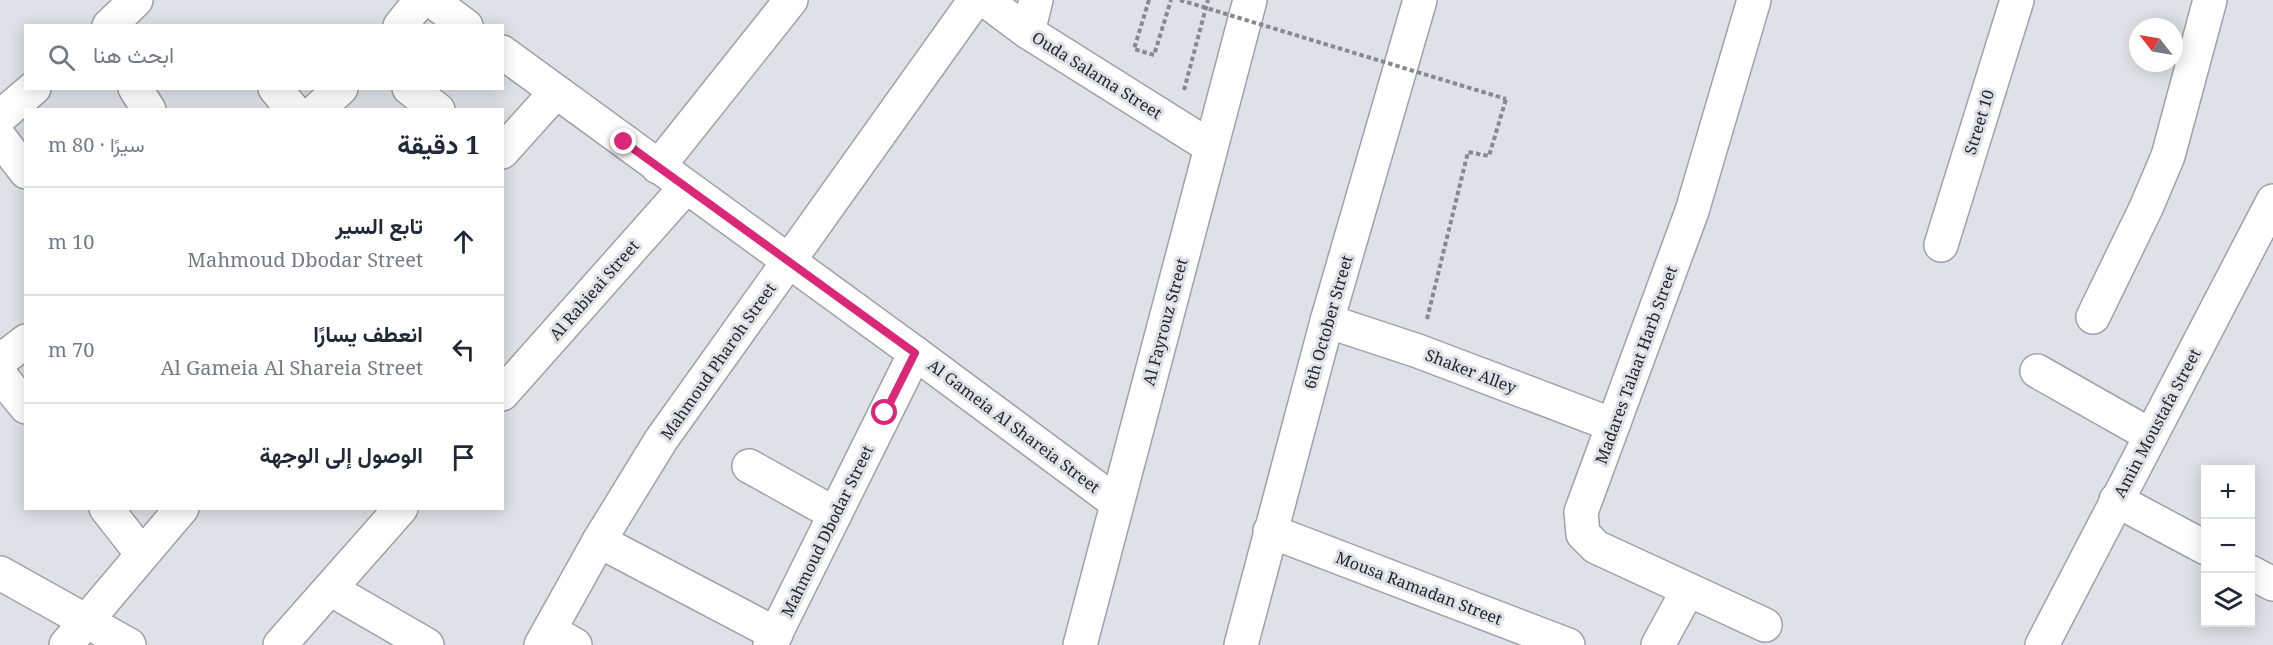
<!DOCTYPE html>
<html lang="ar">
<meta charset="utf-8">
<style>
:root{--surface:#fff;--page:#f2f2f3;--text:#1f2937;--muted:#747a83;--line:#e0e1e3}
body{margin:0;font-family:"Noto Serif",Vazirmatn,serif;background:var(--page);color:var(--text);direction:rtl}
.controls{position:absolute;right:18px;bottom:18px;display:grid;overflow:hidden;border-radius:0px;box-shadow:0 3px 15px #0003}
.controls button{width:54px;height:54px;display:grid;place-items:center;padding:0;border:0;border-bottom:2px solid var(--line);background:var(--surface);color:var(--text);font:30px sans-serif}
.compass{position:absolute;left:2129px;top:18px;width:54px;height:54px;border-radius:50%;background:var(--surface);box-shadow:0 3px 15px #0003;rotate:301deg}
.stop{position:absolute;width:18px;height:18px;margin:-14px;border:4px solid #db2777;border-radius:50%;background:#fff}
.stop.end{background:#db2777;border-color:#fff;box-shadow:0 2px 6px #0008}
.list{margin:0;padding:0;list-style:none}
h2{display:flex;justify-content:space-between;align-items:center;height:78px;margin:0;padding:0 24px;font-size:26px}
h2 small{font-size:20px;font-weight:400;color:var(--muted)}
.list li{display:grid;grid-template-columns:39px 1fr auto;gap:18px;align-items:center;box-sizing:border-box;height:108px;padding:0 24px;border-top:2px solid var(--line)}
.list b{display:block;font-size:22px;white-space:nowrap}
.list p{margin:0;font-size:20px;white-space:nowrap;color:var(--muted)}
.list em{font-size:20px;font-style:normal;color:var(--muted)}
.icon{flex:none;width:33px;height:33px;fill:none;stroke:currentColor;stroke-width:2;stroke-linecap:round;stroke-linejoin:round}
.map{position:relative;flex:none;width:2273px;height:645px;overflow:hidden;direction:ltr}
.search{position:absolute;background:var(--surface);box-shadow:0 3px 15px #0003;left:24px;top:24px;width:480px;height:66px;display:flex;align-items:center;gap:15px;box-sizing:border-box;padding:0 21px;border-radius:0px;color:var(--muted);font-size:22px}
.panel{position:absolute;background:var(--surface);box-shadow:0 3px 15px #0003;left:24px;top:108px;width:480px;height:402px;border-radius:0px;direction:rtl}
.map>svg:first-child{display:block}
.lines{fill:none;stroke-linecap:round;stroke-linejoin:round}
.minor-casing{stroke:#a0a1a8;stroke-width:36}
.secondary-casing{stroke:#a0a1a8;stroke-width:36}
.path{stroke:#88888e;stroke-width:4;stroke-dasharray:4.5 3;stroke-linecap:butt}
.minor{stroke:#fff;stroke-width:33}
.secondary{stroke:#fff;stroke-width:33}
.path-bridge{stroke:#88888e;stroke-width:4;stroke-dasharray:4.5 3;stroke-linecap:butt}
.route{stroke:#db2777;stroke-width:8}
.labels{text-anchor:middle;stroke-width:6;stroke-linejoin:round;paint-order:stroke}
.street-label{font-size:16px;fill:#262629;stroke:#e0e0e8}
</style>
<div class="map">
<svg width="2273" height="645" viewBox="0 0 2273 645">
<rect width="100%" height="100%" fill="#e0e0e8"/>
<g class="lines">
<!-- minor casing -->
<g class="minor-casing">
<g id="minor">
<polyline points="431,0 466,26"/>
<polyline points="985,0 1028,32 1211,147"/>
<polyline points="1754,0 1692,211 1581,512 1583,534 1596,547 1765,625"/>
<polyline points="109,26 136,0"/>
<polyline points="400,26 421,0"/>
<polyline points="1028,32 1036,0"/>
<polyline points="502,52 915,353 1117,503"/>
<polyline points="135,88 149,110"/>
<polyline points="275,88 293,110"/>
<polyline points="409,88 438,110"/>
<polyline points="317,110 341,88"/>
<polyline points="0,117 34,88"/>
<polyline points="0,138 26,172"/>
<polyline points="502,152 556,92"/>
<polyline points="658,167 791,0"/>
<polyline points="1941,245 2017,0"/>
<polyline points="2093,317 2146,208 2168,156 2210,0"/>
<polyline points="1327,321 1418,351 1613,425"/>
<polyline points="0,361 26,341"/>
<polyline points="2037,371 2150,435"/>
<polyline points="0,375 26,407"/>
<polyline points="502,394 686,187"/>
<polyline points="749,466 835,514"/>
<polyline points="2116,500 2206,548"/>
<polyline points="106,508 142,554"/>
<polyline points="1270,531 1568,645"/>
<polyline points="599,541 776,634"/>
<polyline points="2250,572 2273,584"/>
<polyline points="0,573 129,645"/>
<polyline points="330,589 427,645"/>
<polyline points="550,631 575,645"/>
<polyline points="66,645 182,508"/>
<polyline points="280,645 401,508"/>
<polyline points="541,645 599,541 661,440 975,0"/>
<polyline points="770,645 915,353"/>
<polyline points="1658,645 1688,590"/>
<polyline points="2042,645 2273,201"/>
</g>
</g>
<!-- secondary casing -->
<g class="secondary-casing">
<g id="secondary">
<polyline points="1080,645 1250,0"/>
<polyline points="1241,645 1327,321 1420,0"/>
</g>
</g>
<!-- path -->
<g class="path">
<polyline points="1149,0 1134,49 1154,55 1171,0"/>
<polyline points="1184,90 1208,0"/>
<polyline points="1427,319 1468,152 1489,156 1506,99"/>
</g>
<!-- minor -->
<use href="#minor" class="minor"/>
<!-- secondary -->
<use href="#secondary" class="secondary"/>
<!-- path-bridge -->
<polyline class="path-bridge" points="1180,0 1506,99"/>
</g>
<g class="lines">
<!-- route -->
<polyline class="route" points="624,142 915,353 885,413"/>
</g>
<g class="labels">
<!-- street labels -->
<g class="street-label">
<text transform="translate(1097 75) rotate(32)" y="6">Ouda Salama Street</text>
<text transform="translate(1979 122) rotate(-73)" y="6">Street 10</text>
<text transform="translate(594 290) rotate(-49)" y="6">Al Rabieai Street</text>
<text transform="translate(1165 322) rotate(-75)" y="6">Al Fayrouz Street</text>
<text transform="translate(1328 322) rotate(-74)" y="6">6th October Street</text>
<text transform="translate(718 361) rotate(-55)" y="6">Mahmoud Pharoh Street</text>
<text transform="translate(1636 365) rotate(-70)" y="6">Madares Talaat Harb Street</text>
<text transform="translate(1471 371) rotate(21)" y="6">Shaker Alley</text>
<text transform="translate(2157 423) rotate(-62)" y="6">Amin Moustafa Street</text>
<text transform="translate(1014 426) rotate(37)" y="6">Al Gameia Al Shareia Street</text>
<text transform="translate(827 531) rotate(-64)" y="6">Mahmoud Dbodar Street</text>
<text transform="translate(1419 588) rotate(21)" y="6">Mousa Ramadan Street</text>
</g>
</g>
</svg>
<div class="controls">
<button>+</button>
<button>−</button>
<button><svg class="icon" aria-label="layers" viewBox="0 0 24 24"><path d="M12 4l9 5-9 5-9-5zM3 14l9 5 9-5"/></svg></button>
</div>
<svg class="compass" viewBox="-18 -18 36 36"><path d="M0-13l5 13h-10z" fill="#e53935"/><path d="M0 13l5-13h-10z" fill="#747a83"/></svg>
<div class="stop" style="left:885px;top:413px"></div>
<div class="stop end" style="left:624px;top:142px"></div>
<div class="search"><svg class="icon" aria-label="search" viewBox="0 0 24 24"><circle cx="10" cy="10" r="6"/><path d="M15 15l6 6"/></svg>ابحث هنا</div>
<section class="panel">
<h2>1 دقيقة<small>سيرًا · 80 m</small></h2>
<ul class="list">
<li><svg class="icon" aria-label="ahead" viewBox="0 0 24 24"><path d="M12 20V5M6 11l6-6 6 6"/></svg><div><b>تابع السير</b><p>Mahmoud Dbodar Street</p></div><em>10 m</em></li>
<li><svg class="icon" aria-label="left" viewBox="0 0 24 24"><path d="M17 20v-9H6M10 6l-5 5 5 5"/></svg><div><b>انعطف يسارًا</b><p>Al Gameia Al Shareia Street</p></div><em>70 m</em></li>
<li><svg class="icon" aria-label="arrive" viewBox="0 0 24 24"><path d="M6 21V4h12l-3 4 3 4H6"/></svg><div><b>الوصول إلى الوجهة</b></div></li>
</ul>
</section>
</div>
